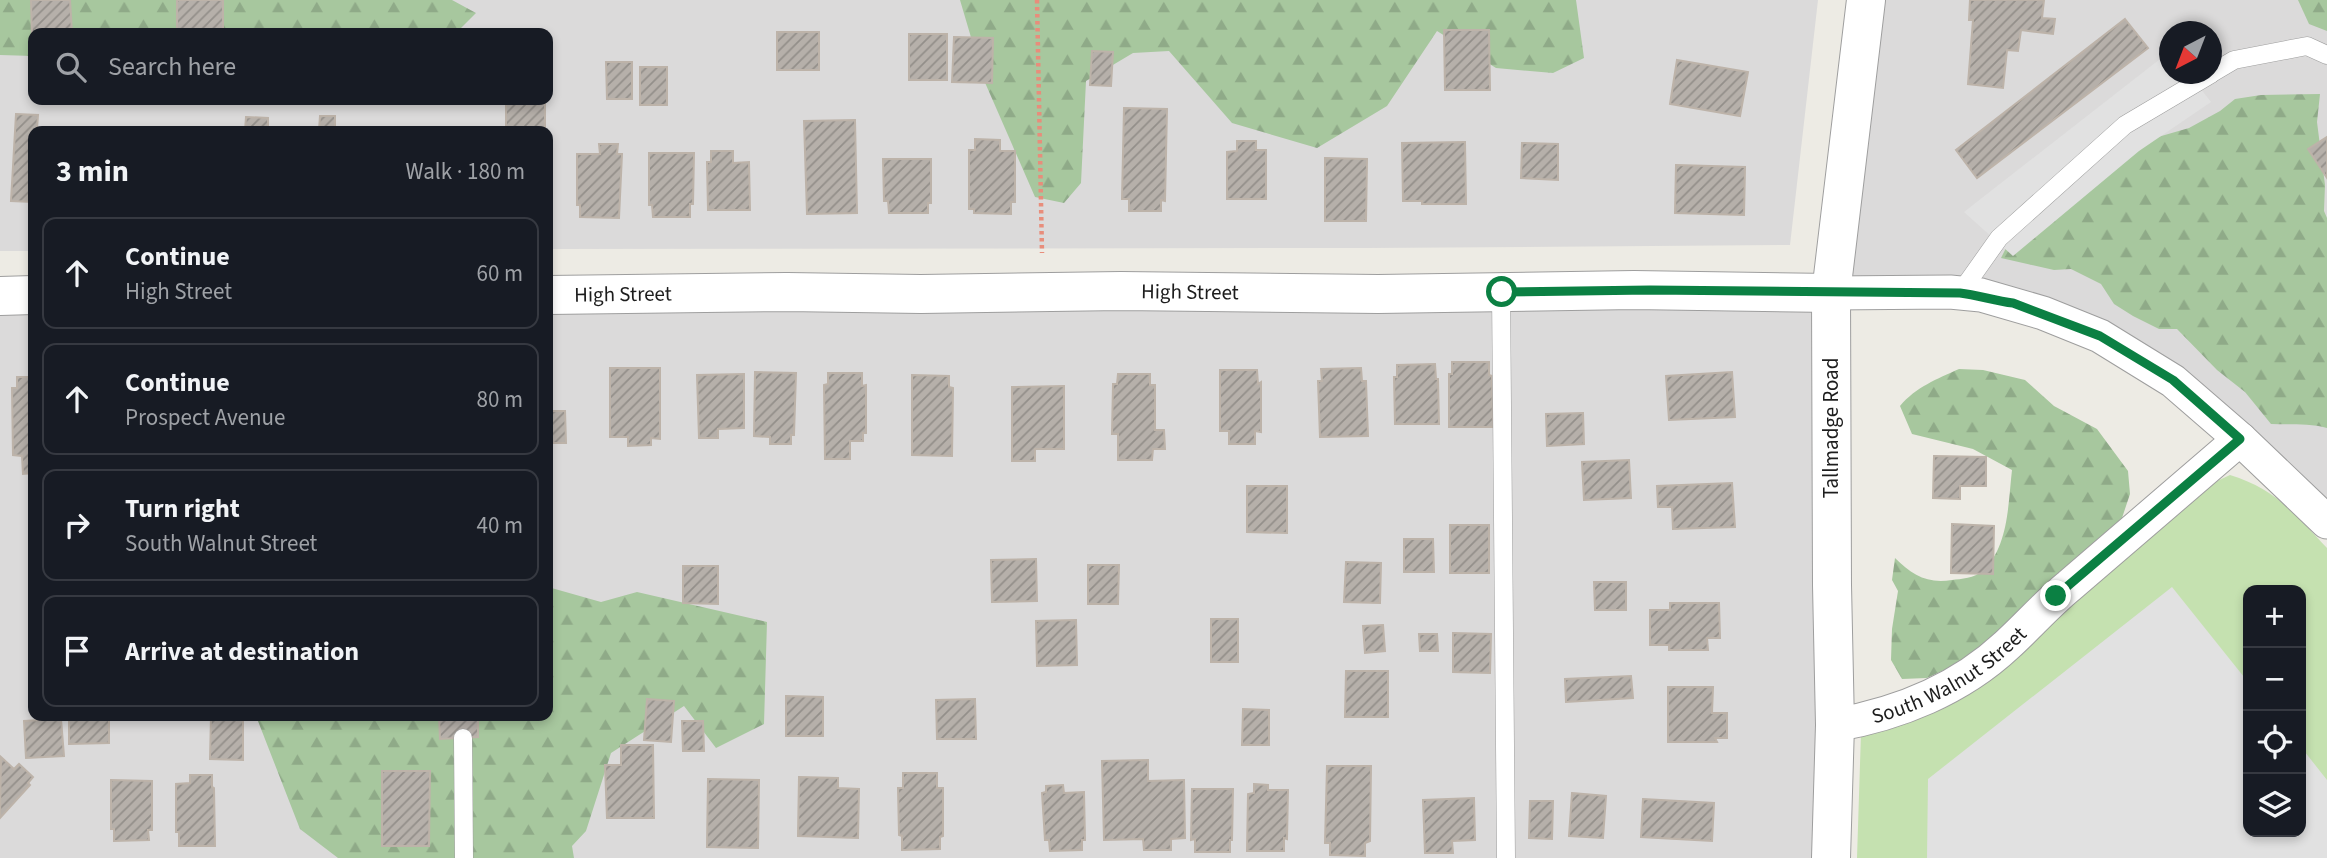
<!DOCTYPE html>
<meta charset="utf-8">
<style>
:root{--surface:#171b24;--page:#20242c;--text:#f1f3f6;--muted:#9ea1a6;--line:#363941}
body{margin:0;font-family:"Source Sans 3",sans-serif;background:var(--page);color:var(--text)}
.controls{position:absolute;right:21px;bottom:21px;display:grid;overflow:hidden;border-radius:14px;box-shadow:0 4px 10px #0003}
.controls button{width:63px;height:63px;display:grid;place-items:center;padding:0;border:0;border-bottom:2px solid var(--line);background:var(--surface);color:var(--text);font:35px sans-serif}
.compass{position:absolute;left:2159px;top:21px;width:63px;height:63px;border-radius:50%;background:var(--surface);box-shadow:0 4px 10px #0003;rotate:222deg}
.stop{position:absolute;width:21px;height:21px;margin:-16px;border:5px solid #0b8043;border-radius:50%;background:#fff}
.stop.end{background:#0b8043;border-color:#fff;box-shadow:0 2px 7px #0008}
.list{margin:0;padding:0;list-style:none}
h2{display:flex;justify-content:space-between;align-items:center;height:91px;margin:0;padding:0 28px;font-size:30px}
h2 small{font-size:23px;font-weight:400;color:var(--muted)}
.list li{display:grid;grid-template-columns:46px 1fr auto;gap:21px;align-items:center;box-sizing:border-box;height:112px;margin:0 14px 14px;padding:0 14px;border:2px solid var(--line);border-radius:14px}
.list b{display:block;font-size:26px;white-space:nowrap}
.list p{margin:0;font-size:23px;white-space:nowrap;color:var(--muted)}
.list em{font-size:23px;font-style:normal;color:var(--muted)}
.icon{flex:none;width:38px;height:38px;fill:none;stroke:currentColor;stroke-width:2;stroke-linecap:round;stroke-linejoin:round}
.map{position:relative;flex:none;width:2327px;height:858px;overflow:hidden}
.search{position:absolute;background:var(--surface);box-shadow:0 4px 10px #0003;left:28px;top:28px;width:525px;height:77px;display:flex;align-items:center;gap:18px;box-sizing:border-box;padding:0 24px;border-radius:14px;color:var(--muted);font-size:26px}
.panel{position:absolute;background:var(--surface);box-shadow:0 4px 10px #0003;left:28px;top:126px;width:525px;height:595px;border-radius:14px}
.map>svg:first-child{display:block}
.residential{fill:#dbdada;fill-rule:evenodd}
.grass{fill:#c5e1b0;fill-rule:evenodd}
.forest{fill:url(#forest-firs)}
.parking{fill:#e1e1e1}
.building{fill:url(#building-hatch);stroke:#bdb3a9;stroke-width:2}
.lines{fill:none;stroke-linecap:round;stroke-linejoin:round}
.service-casing{stroke:#9e9e9e;stroke-width:19}
.minor-casing{stroke:#9e9e9e;stroke-width:35}
.tertiary-casing{stroke:#9e9e9e;stroke-width:40}
.path{stroke:#e88d7b;stroke-width:4.5;stroke-dasharray:3.5 3.5;stroke-linecap:butt}
.service{stroke:#fff;stroke-width:18}
.minor{stroke:#fff;stroke-width:33}
.tertiary{stroke:#fff;stroke-width:38}
.route{stroke:#0b8043;stroke-width:9}
.labels{text-anchor:middle;stroke-width:5;stroke-linejoin:round;paint-order:stroke}
.street-label{font-size:21px;fill:#1d1d1d;stroke:#fff}
</style>
<div class="map">
<svg width="2327" height="858" viewBox="0 0 2327 858">
<defs>
<pattern id="forest-firs" width="22" height="20" patternUnits="userSpaceOnUse" patternTransform="scale(1.75)"><rect width="22" height="20" fill="#a7c79e"/><path d="M5 1l3.5 6h-7zM16 11l3.5 6h-7z" fill="#8faa88"/></pattern>
<pattern id="building-hatch" width="6" height="6" patternUnits="userSpaceOnUse" patternTransform="scale(1.75)"><rect width="6" height="6" fill="#b6b0aa"/><path d="M-1 1l2-2M0 6l6-6M5 7l2-2" fill="none" stroke="#938f8a"/></pattern>
</defs>
<rect width="100%" height="100%" fill="#edebe4"/>
<!-- residential -->
<g class="residential">
<path d="M0 0H1818L1790 245 1368 248 548 249V131H33V251H0ZM33 33H548V100H33Z"/>
<path d="M1867 0H2327V522L2240 439 2043 313 1831 293 1830 858H0V295H33V716H548V293H1831ZM2170 32H2212V74H2170Z"/>
</g>
<!-- grass -->
<path class="grass" d="M2230 475C2276 489 2295 514 2327 548V858H1857L1861 733 2032 641 2075 603 2185 496ZM2248 590H2301V832H2248Z"/>
<!-- forest -->
<g class="forest">
<polygon points="0,0 452,0 476,13 456,33 33,33 33,56 0,55"/>
<polygon points="960,0 1576,0 1584,58 1553,73 1496,68 1437,31 1387,106 1317,148 1232,123 1169,51 1133,53 1086,81 1081,183 1064,203 1035,197 983,78"/>
<polygon points="2298,0 2327,0 2327,31 2309,24"/>
<path d="M2320 94 2317 122 2325 185 2324 211 2327 218V428C2309 423 2290 425 2271 424L2245 392 2217 370 2177 329H2159L2133 316 2114 304 2101 284 2071 269 2054 270 2001 258 2012 236 2151 139 2189 128 2220 111 2235 99 2261 95Z"/>
<path d="M1959 369 1983 370 2025 380 2054 406 2097 429 2128 471 2130 494 2119 527 2032 611 1959 663 1927 678 1902 679 1891 660 1892 629 1898 591 1892 580 1895 558C1912 575 1927 584 1952 580 1961 579 1975 578 1982 571 2009 548 2008 503 2012 470L1973 449 1912 434 1900 406C1916 387 1937 379 1959 369Z"/>
<polygon points="548,587 601,602 637,592 767,622 764,724 716,748 684,706 611,753 586,831 572,846 574,858 338,858 300,829 256,716 548,716"/>
</g>
<!-- parking -->
<g class="parking">
<polygon points="2169,52 2170,74 2189,74 2211,102 2139,151 2013,256 1964,212"/>
<polygon points="2172,587 2248,682 2248,832 2301,832 2301,747 2327,780 2327,858 1927,858 1928,779"/>
</g>
<!-- building -->
<g class="building">
<polygon points="31,0 70,0 72,33 33,33 32,38"/>
<rect x="177" y="0" width="46" height="33"/>
<polygon points="1970,0 2044,0 2042,18 2055,19 2053,34 2021,30 2018,51 2007,50 2003,88 1968,84 1973,20 1969,20"/>
<polygon points="2125,19 2148,48 1977,178 1956,150"/>
<polygon points="1444,30 1489,30 1490,90 1445,90"/>
<rect x="777" y="32" width="42" height="38"/>
<rect x="909" y="34" width="38" height="46"/>
<polygon points="954,37 993,38 992,83 952,82"/>
<polygon points="1092,51 1113,52 1111,86 1090,85"/>
<polygon points="1677,60 1748,72 1740,116 1670,104"/>
<polygon points="606,62 632,62 632,99 607,99"/>
<rect x="640" y="67" width="27" height="38"/>
<rect x="506" y="100" width="39" height="31"/>
<polygon points="1124,108 1167,109 1165,201 1161,200 1161,211 1129,211 1129,199 1122,199"/>
<polygon points="16,114 38,115 37,129 59,130 33,131 33,202 11,201"/>
<polygon points="320,116 335,116 335,131 352,131 303,131 319,130"/>
<polygon points="246,117 268,118 268,131 245,131"/>
<polygon points="855,120 857,213 807,214 804,121"/>
<polygon points="2327,137 2327,178 2308,149"/>
<polygon points="975,139 1000,140 1000,151 1015,151 1015,202 1011,202 1011,214 974,213 974,209 969,209 969,150 975,150"/>
<polygon points="1237,141 1256,141 1256,150 1266,150 1266,199 1227,199 1227,152 1237,151"/>
<polygon points="1465,142 1466,204 1422,204 1422,201 1403,201 1402,143"/>
<polygon points="1522,143 1558,144 1558,180 1521,178"/>
<polygon points="599,144 618,144 617,154 622,154 619,218 580,217 580,205 577,205 577,154 600,154"/>
<polygon points="711,151 733,151 733,163 749,162 750,210 708,210 707,162 711,162"/>
<polygon points="649,153 694,153 693,204 690,204 690,217 653,217 652,205 649,205"/>
<polygon points="1325,158 1367,159 1366,221 1325,221"/>
<polygon points="883,159 931,159 931,203 928,203 928,213 889,213 888,201 884,201"/>
<polygon points="1676,165 1745,167 1744,215 1675,213"/>
<polygon points="1452,362 1489,362 1489,375 1492,376 1493,427 1449,427 1449,374 1452,374"/>
<polygon points="1435,364 1436,379 1438,379 1439,424 1395,424 1394,377 1397,377 1397,365"/>
<polygon points="610,368 660,368 660,439 651,438 651,445 628,446 628,437 610,437"/>
<polygon points="1361,368 1362,381 1366,381 1368,436 1320,437 1318,381 1322,381 1321,369"/>
<polygon points="1220,370 1257,370 1258,384 1261,382 1261,432 1255,431 1255,444 1229,444 1229,431 1220,431"/>
<polygon points="755,372 796,373 794,435 791,435 791,444 770,444 770,437 754,436"/>
<polygon points="1732,372 1735,417 1669,420 1666,376"/>
<polygon points="828,373 862,373 862,386 866,385 866,433 863,433 863,441 850,441 850,459 825,459 824,385 828,384"/>
<polygon points="744,374 744,428 718,429 718,438 699,438 697,375"/>
<polygon points="1118,374 1150,374 1150,385 1155,385 1155,430 1164,430 1165,449 1153,449 1152,460 1118,460 1118,434 1112,434 1113,384 1117,384"/>
<polygon points="912,375 949,376 949,387 953,388 952,456 912,455"/>
<polygon points="17,377 33,377 33,473 23,474 22,456 13,455 12,388 17,388"/>
<polygon points="1064,386 1064,449 1035,449 1035,461 1012,461 1012,387"/>
<polygon points="548,411 565,411 566,443 548,443"/>
<polygon points="1583,413 1584,444 1547,446 1546,414"/>
<polygon points="1934,456 1986,457 1986,486 1960,486 1960,499 1933,498"/>
<polygon points="1629,460 1631,498 1584,500 1582,462"/>
<polygon points="1732,483 1735,527 1673,529 1672,507 1658,507 1657,486"/>
<polygon points="1247,486 1287,486 1287,533 1247,532"/>
<polygon points="1952,524 1994,526 1993,574 1951,573"/>
<rect x="1450" y="525" width="39" height="48"/>
<polygon points="1404,539 1433,539 1434,572 1404,572"/>
<polygon points="1036,559 1037,601 992,602 991,560"/>
<polygon points="1346,562 1381,563 1380,603 1344,602"/>
<polygon points="1088,565 1119,565 1118,604 1088,604"/>
<polygon points="683,566 718,566 718,604 683,603"/>
<polygon points="1594,582 1626,582 1626,610 1595,610"/>
<polygon points="1670,603 1719,603 1720,638 1707,638 1708,650 1669,650 1669,645 1650,645 1650,610 1670,610"/>
<rect x="1211" y="619" width="27" height="43"/>
<polygon points="1076,620 1077,665 1037,666 1036,621"/>
<polygon points="1383,625 1385,651 1365,653 1363,626"/>
<polygon points="1453,633 1491,634 1490,673 1453,672"/>
<polygon points="1419,634 1437,634 1438,651 1420,651"/>
<polygon points="1346,671 1388,671 1388,717 1345,717"/>
<polygon points="1631,676 1633,698 1566,702 1565,679"/>
<polygon points="1668,687 1713,687 1712,713 1727,713 1727,738 1715,738 1717,742 1668,742"/>
<polygon points="786,696 823,697 823,736 786,736"/>
<polygon points="647,699 674,701 671,742 644,740"/>
<polygon points="975,699 976,739 937,739 936,700"/>
<polygon points="1243,709 1269,710 1269,745 1242,745"/>
<polygon points="69,716 109,716 109,743 69,744"/>
<polygon points="211,716 243,716 243,760 210,759"/>
<polygon points="439,716 478,716 478,737 440,739"/>
<polygon points="61,719 64,756 26,758 24,721"/>
<polygon points="682,721 703,721 704,751 683,751"/>
<polygon points="621,745 653,745 654,818 607,818 605,765 621,765"/>
<polygon points="1,757 14,769 19,764 33,777 28,783 30,785 0,818"/>
<polygon points="1148,760 1148,781 1184,780 1185,838 1171,839 1171,850 1144,850 1143,839 1104,840 1102,761"/>
<polygon points="1327,766 1371,766 1370,841 1365,843 1365,856 1330,855 1330,843 1325,843"/>
<polygon points="382,771 430,771 429,846 382,846"/>
<polygon points="903,773 937,773 937,788 943,788 943,836 940,837 940,849 902,850 902,836 899,835 898,788 903,788"/>
<polygon points="190,775 212,775 212,787 214,788 215,846 179,846 179,832 176,832 176,784 190,783"/>
<polygon points="799,777 838,778 838,788 859,789 858,838 798,836"/>
<polygon points="708,779 759,780 758,848 707,847"/>
<polygon points="111,780 152,781 152,830 148,830 149,840 114,841 114,829 111,829"/>
<polygon points="1254,784 1268,785 1268,790 1288,790 1287,839 1284,838 1284,851 1247,851 1248,794 1254,793"/>
<polygon points="1063,785 1064,793 1084,792 1085,840 1082,840 1082,850 1050,851 1049,840 1045,840 1042,793 1046,792 1046,786"/>
<polygon points="1192,789 1233,789 1232,840 1230,840 1230,852 1195,852 1195,839 1191,840"/>
<polygon points="1572,793 1606,796 1603,838 1569,836"/>
<polygon points="1474,798 1475,840 1452,841 1453,853 1425,853 1423,800"/>
<polygon points="1643,799 1714,803 1712,841 1641,837"/>
<polygon points="1530,801 1553,801 1552,839 1529,838"/>
</g>
<g class="lines">
<!-- service casing -->
<g class="service-casing">
<g id="service">
<polyline points="2212,73 2234,60 2307,46 2327,55"/>
<polyline points="1501,292 1506,858"/>
<polyline points="1960,293 1999,238 2125,125 2211,74"/>
<polyline points="463,738 464,858"/>
</g>
</g>
<!-- minor casing -->
<g class="minor-casing">
<g id="minor">
<polyline points="1831,293 1950,292 1981,295 2043,313 2100,336 2173,381 2240,439 2327,522"/>
<path id="s1" d="M1835 725C1898 714 1960 689 2007 645 2028 626 2047 604 2069 586 2126 537 2183 488 2240 439"/>
</g>
</g>
<!-- tertiary casing -->
<g class="tertiary-casing">
<g id="tertiary">
<path id="s2" d="M548 295 787 292 921 294 1121 291 1378 294 1634 290 1831 293"/>
<polyline points="0,296 33,295"/>
<polyline points="1831,858 1835,725 1832,585 1831,293 1866,0"/>
</g>
</g>
<!-- path -->
<polyline class="path" points="1037,0 1042,253"/>
<!-- service -->
<use href="#service" class="service"/>
<!-- minor -->
<use href="#minor" class="minor"/>
<!-- tertiary -->
<use href="#tertiary" class="tertiary"/>
</g>
<g class="lines">
<!-- route -->
<path class="route" d="M1502 292 1650 290 1960 293C1978 295 1995 301 2013 303L2100 336 2173 380 2240 439 2056 596"/>
</g>
<g class="labels">
<!-- street labels -->
<g class="street-label">
<text dy="7" stroke="none"><textPath href="#s2" startOffset="642">High Street</textPath></text>
<text dy="7" stroke="none"><textPath href="#s2" startOffset="75">High Street</textPath></text>
<text transform="translate(1831 428) rotate(-90)" y="7">Tallmadge Road</text>
<text dy="7" stroke="none"><textPath href="#s1" startOffset="126">South Walnut Street</textPath></text>
</g>
</g>
</svg>
<div class="controls">
<button>+</button>
<button>−</button>
<button><svg class="icon" aria-label="locate" viewBox="0 0 24 24"><circle cx="12" cy="12" r="6"/><path d="M12 2v4M12 18v4M2 12h4M18 12h4"/></svg></button>
<button><svg class="icon" aria-label="layers" viewBox="0 0 24 24"><path d="M12 4l9 5-9 5-9-5zM3 14l9 5 9-5"/></svg></button>
</div>
<svg class="compass" viewBox="-18 -18 36 36"><path d="M0-13l5 13h-10z" fill="#e53935"/><path d="M0 13l5-13h-10z" fill="#9ea1a6"/></svg>
<div class="stop" style="left:1502px;top:292px"></div>
<div class="stop end" style="left:2056px;top:596px"></div>
<div class="search"><svg class="icon" aria-label="search" viewBox="0 0 24 24"><circle cx="10" cy="10" r="6"/><path d="M15 15l6 6"/></svg>Search here</div>
<section class="panel">
<h2>3 min<small>Walk · 180 m</small></h2>
<ul class="list">
<li><svg class="icon" aria-label="ahead" viewBox="0 0 24 24"><path d="M12 20V5M6 11l6-6 6 6"/></svg><div><b>Continue</b><p>High Street</p></div><em>60 m</em></li>
<li><svg class="icon" aria-label="ahead" viewBox="0 0 24 24"><path d="M12 20V5M6 11l6-6 6 6"/></svg><div><b>Continue</b><p>Prospect Avenue</p></div><em>80 m</em></li>
<li><svg class="icon" aria-label="right" viewBox="0 0 24 24"><path d="M7 20v-9h11M14 6l5 5-5 5"/></svg><div><b>Turn right</b><p>South Walnut Street</p></div><em>40 m</em></li>
<li><svg class="icon" aria-label="arrive" viewBox="0 0 24 24"><path d="M6 21V4h12l-3 4 3 4H6"/></svg><div><b>Arrive at destination</b></div></li>
</ul>
</section>
</div>
